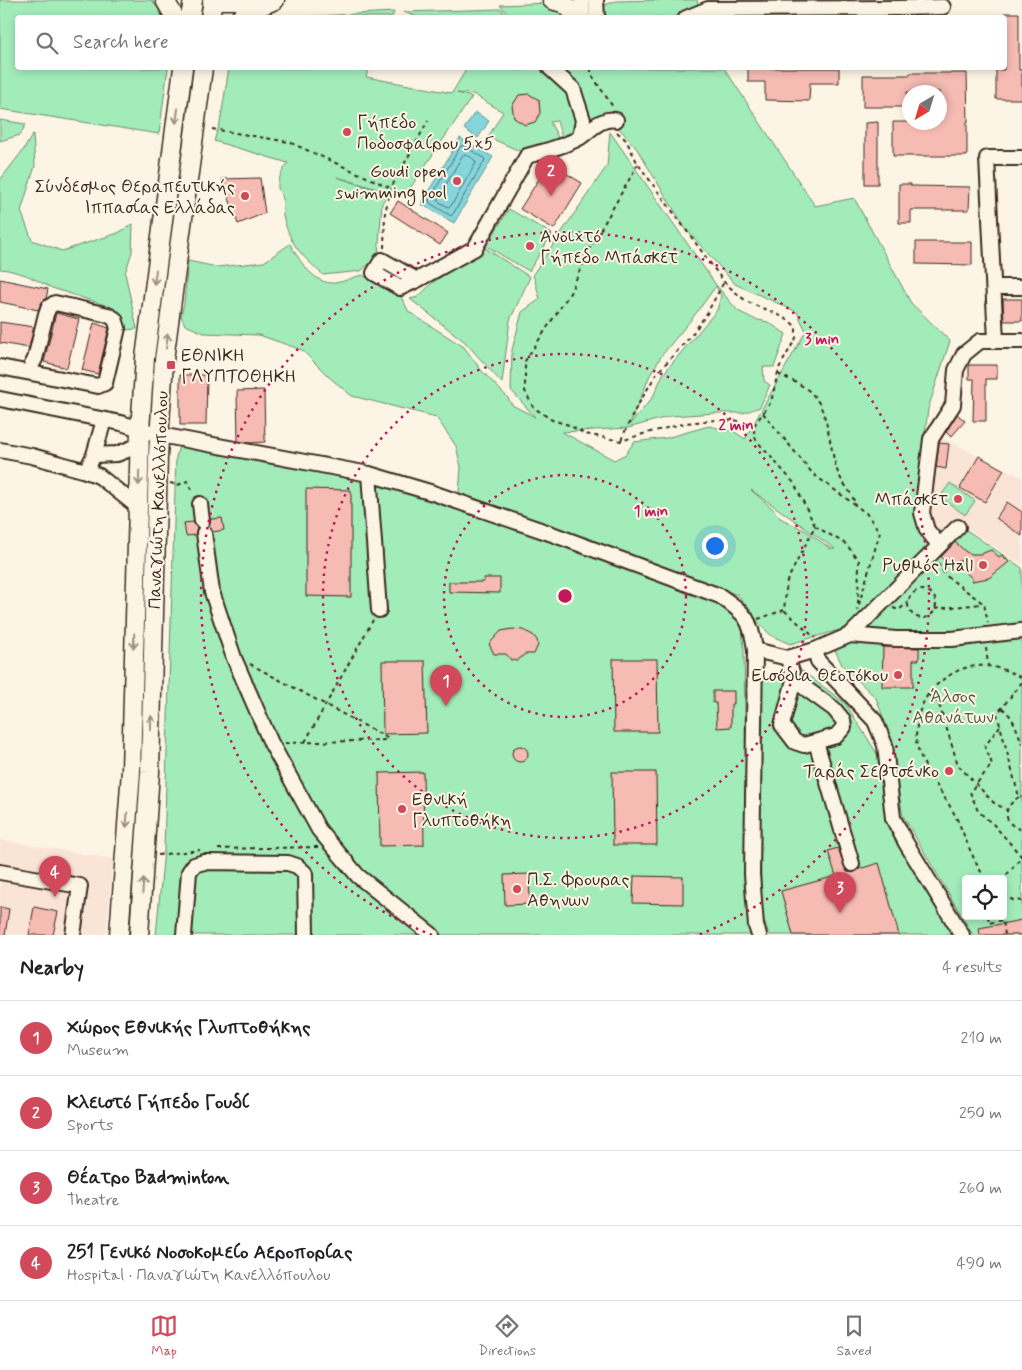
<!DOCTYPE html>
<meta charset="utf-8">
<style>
:root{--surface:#fff;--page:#f2f2f2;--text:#202124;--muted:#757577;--line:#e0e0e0;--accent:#d1495b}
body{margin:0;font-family:Mynerve,sans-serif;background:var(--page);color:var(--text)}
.controls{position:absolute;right:15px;bottom:15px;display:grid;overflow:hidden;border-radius:5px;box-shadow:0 2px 8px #0003}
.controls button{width:45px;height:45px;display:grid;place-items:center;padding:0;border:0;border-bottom:1px solid var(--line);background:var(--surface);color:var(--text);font:25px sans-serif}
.compass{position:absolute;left:902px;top:85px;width:45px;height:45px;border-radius:50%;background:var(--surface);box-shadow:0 2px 8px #0003;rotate:218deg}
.you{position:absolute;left:714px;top:545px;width:18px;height:18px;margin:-12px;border:4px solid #fff;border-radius:50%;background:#1a73e8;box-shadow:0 0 0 8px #1a73e833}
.badge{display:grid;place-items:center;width:32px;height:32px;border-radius:50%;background:var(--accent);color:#fff;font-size:16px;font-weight:700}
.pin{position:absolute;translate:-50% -41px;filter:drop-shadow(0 1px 2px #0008)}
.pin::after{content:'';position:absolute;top:26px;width:18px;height:15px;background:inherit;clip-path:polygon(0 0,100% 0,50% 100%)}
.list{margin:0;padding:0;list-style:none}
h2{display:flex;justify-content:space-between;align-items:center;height:65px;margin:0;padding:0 20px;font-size:21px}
h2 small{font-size:16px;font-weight:400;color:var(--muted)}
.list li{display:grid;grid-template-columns:32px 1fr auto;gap:15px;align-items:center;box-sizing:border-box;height:75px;padding:0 20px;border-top:1px solid var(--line)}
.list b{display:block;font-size:19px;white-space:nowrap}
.list p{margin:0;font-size:16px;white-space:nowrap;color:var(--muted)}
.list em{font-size:16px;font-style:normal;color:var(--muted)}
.icon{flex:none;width:28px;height:28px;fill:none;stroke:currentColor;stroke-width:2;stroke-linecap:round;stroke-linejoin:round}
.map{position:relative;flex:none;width:1022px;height:935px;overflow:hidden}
.search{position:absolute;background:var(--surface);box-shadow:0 2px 8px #0003;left:15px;right:15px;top:15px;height:55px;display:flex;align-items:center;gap:12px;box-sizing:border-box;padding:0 18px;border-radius:5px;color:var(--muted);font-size:19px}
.sheet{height:365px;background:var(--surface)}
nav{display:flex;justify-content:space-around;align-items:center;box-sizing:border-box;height:70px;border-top:1px solid var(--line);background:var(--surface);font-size:14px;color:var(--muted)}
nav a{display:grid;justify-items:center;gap:2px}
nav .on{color:var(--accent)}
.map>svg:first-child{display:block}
.built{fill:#fae4d6}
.green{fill:#a2ecba;stroke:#6e8b6c;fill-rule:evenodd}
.water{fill:#84d5dc;stroke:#679190}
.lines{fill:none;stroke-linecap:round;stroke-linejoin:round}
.shore{stroke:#586e6a;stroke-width:1}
.building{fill:#f6bbb3;stroke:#3b2a1e}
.minor-casing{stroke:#3b2a1e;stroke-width:18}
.major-casing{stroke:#3b2a1e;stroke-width:21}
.path{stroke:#3b2a1e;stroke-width:2;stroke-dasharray:4 4;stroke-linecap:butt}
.minor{stroke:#fcf5e5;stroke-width:14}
.major{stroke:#fcf5e5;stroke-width:18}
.oneway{stroke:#9c9082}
.ring{fill:none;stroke:#c2185b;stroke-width:2.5;stroke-dasharray:2.5 5}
.poi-dot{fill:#d1495b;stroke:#fcf5e5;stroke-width:2}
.labels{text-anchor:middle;stroke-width:4;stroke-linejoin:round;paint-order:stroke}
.poi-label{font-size:18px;fill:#3b2a1e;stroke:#fcf5e5;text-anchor:end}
.street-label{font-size:18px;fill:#3b2a1e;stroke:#fcf5e5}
.park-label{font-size:18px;fill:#555a45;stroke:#fcf5e5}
.centre{fill:#c2185b;stroke:#fcf5e5;stroke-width:2.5}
.ring-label{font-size:15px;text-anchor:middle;font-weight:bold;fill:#c2185b;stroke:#fcf5e5;stroke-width:4;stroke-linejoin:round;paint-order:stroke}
</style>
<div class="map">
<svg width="1022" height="935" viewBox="0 0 1022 935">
<rect width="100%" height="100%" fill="#fcf5e5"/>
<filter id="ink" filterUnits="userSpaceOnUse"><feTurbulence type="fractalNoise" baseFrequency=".02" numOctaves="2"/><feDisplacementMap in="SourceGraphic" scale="10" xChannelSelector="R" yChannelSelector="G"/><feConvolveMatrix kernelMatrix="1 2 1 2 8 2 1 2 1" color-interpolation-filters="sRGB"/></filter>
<g filter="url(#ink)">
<!-- built -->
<g class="built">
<polygon points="936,435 1022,477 1022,565 958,522 939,540 927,520"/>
<polygon points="0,840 113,859 106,935 0,935"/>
</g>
<!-- green -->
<g class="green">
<polygon points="0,0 152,0 163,17 18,18 18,68 168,68 159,134 0,109"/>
<polygon points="664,0 697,0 699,9 670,18 608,17 604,12 605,5 615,1"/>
<polygon points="549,3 572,17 510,17 500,5"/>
<polygon points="501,9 507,17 417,17 404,12"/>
<polygon points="394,12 392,17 299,17"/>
<path d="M229 68H369L366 77 452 93 467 68H514L519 71 520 68H544C555 80 577 101 580 119 580 123 578 130 577 134L563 141 557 121 550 122 560 141 524 153 488 137 503 112 473 94 457 93 472 97 404 197 337 177 388 194 382 203 378 256 361 271 323 275C301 254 290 246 283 215 282 209 284 204 283 199 282 195 279 192 278 188 277 179 283 170 288 163L214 141 220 123Z"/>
<path d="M557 68H724L815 206 854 198 911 303 950 341 928 409 918 490 933 544 866 612 846 628 790 644 772 636 761 626 738 595 459 493 461 467 456 446 436 417 352 396 329 377 302 350 259 335 204 333 185 325 181 316 184 304 188 261 217 267 264 262 290 244C299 260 314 285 335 283 344 282 353 277 362 275L400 295 409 312 464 347 482 371 508 398 512 405 535 417 511 390 512 350 522 312 540 299 533 274 607 166 610 132 716 285 738 311 754 319 768 322 786 334 774 367H763L764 381 770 385 760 407 743 413H716L671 416 628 428 562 432 614 460 626 454 634 442 666 438 709 426 735 432 745 439 806 331 797 312 735 284 685 228 637 149 618 127 621 117 585 128ZM716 286 721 296 717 310 663 374 653 397 630 424 650 375 662 355 694 316ZM751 490 835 549H831L806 531 780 518 773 509Z"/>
<polygon points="0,120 26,124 20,135 0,141"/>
<polygon points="33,134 35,166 21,211 32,240 62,251 118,233 133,224 132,252 125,273 137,329 126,330 105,305 52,288 26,275 8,270 0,269 0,180 24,149"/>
<polygon points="509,209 552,234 529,271 486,246"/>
<polygon points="485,248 530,277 510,320 502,383 465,342 410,299 418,297 432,283"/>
<polygon points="183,445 214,449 365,481 438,498 682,585 734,610 742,626 744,651 747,839 753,935 156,935 164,850 176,457 179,446"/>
<polygon points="950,483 975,501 965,515 940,497"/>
<polygon points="962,527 1022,568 1022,623 952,634 860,632"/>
<path d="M1022 635V935H973L903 816 887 728 876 698 842 665 835 650 841 639ZM966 879H1003V916H966Z"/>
<polygon points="797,667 845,703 880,758 885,816 955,935 769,935 761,911 760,682"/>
</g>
<!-- water -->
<g class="water">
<polygon points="475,112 489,121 478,138 464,129"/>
<polygon points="460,138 493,157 454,223 421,204"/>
</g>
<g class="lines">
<!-- shore -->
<g class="shore">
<polygon points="461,146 464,146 484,158 485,160 453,214 451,216 430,203 429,201"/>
<path d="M463 155C467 154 475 159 476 163L451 206 448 207 438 201V199Z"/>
</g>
</g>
<!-- building -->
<g class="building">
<polygon points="1004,13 1019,13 1019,70 1022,70 1022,99 996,99 996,70 1004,70"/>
<polygon points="748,68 839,68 839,83 810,83 809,101 765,100 765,82 748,82"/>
<polygon points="910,73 967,73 968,122 967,122 967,156 893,156 893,122 940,122 940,92 907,92 907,107 863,107 863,75 910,75"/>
<polygon points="529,94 539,100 540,113 535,122 525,125 514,118 512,106 519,95"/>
<polygon points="878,122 878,184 865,184 865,123"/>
<polygon points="549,163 582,183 554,229 520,209"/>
<polygon points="260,178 265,213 238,224 222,179"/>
<polygon points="899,184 911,184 911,186 970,187 969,210 911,210 911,223 899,223"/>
<polygon points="398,201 448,233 440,245 390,213"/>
<polygon points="916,242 972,242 972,265 916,264"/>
<polygon points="0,279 48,289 46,299 41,303 38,310 0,302"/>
<polygon points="1003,299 1022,299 1022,321 1004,321"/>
<polygon points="56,313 79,319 67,368 44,362"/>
<polygon points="0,322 34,327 29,348 0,343"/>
<polygon points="94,323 109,328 98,374 82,370"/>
<polygon points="969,365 997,365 997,379 986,379 986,421 973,421 974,379 969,379"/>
<polygon points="180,375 207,375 206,425 180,425"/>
<polygon points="264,390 265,442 249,443 238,441 237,391"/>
<polygon points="957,414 965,421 951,437 946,432"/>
<polygon points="939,443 949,444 946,469 936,467"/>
<polygon points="979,456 1004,470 985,502 960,488"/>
<polygon points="306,489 351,490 351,597 306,596"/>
<polygon points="1007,502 1022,512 1022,536 996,518"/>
<polygon points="222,518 224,530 213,532 209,526 211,519"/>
<polygon points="193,522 197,528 195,535 186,536 184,523"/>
<polygon points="955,542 966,552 972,554 981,554 991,550 999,557 1002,555 1009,562 989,578 972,581 972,578 964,571 960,560 951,568 941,557"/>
<polygon points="484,578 500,578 500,593 449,592 449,582 484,582"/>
<polygon points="512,629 523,630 533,635 537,640 538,645 534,654 525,654 517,661 511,660 506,654 494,654 489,644 501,631"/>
<polygon points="883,647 919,648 919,660 913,660 913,687 882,687"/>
<polygon points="613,659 657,659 658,732 614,732"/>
<polygon points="382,661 425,661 427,733 383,734"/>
<polygon points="713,691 734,691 734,704 731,704 731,727 717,728 716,703 713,703"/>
<circle cx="520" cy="754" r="8"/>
<polygon points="423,772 424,845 380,846 379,773"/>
<polygon points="612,772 656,772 657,845 613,845"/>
<polygon points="838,848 847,872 854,872 859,869 879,863 899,935 793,935 781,891 836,876 828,851"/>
<polygon points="529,874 530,904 505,905 504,875"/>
<polygon points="634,876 683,877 683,904 633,903"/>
<polygon points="0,907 9,909 5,935 0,935"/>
<polygon points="34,907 58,912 53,935 29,935"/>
<polygon points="1022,920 1022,935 980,935 979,928"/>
</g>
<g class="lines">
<!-- minor casing -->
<g class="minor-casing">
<g id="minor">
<polyline points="582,0 583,18"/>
<polyline points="596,0 597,18"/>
<polyline points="686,18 708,9 898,8 943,7"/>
<polyline points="550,68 573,89 583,120 580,137"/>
<path d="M417 280 400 288 374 273 382 260 417 280 475 248 527 156C544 151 563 147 579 138 591 130 601 117 616 120"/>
<polyline points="994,287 1022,287"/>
<polyline points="996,341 987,158 1022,158"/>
<polyline points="0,367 98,386 105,383 118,328 115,319 108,315 55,303 49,307 46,314 35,359 28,372"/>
<path d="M0 399 121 423 160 435 369 474 433 493 552 534 720 596C746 614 751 619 755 650L752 874 756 926 759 935"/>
<polyline points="104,420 94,455 86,471 99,476 138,507"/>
<polyline points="0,450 32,456 86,471"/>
<polyline points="94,455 117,454 140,445"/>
<polyline points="369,474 379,610"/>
<polyline points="200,504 202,521"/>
<polyline points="204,533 212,592 234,658 271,743 319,830 358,876 432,935"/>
<polyline points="939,545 927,530 922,513 931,439 953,405 956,370 964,354 980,341 1022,341"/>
<polyline points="850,635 958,527"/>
<polyline points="755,650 788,658 815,650 850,635 896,639 952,639 1022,631"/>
<polyline points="815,650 818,661 875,721 885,745 893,818 906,843 962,935"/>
<polyline points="788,658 794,680 782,725 795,742 804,745 836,736 844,727 843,720 834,709 794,680"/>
<polyline points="816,742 852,864"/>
<polyline points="0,872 80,886 73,935"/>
<polyline points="184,935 189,872 194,865 204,862 288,863 297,866 305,873 306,935"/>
</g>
</g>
<!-- major casing -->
<g class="major-casing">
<g id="major">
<polyline points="165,0 175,18"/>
<polyline points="212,0 257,0"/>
<polyline points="552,0 563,3 580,18"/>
<polyline points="190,18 193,0"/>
<polyline points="210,18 213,0"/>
<polyline points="240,18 247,12 275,0"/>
<polyline points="119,935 131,771 140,430 145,358 183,68"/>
<polyline points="139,935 150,772 158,456 164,360 203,68"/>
</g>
</g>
<!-- path -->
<g class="path">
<polyline points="591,68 591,74 613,107"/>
<polyline points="212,129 289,142 391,188"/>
<path d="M617 132 626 140 638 164 724 282C732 289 739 296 748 302 764 310 784 314 796 327V338L779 368 771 402 753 427 756 440 794 483 815 526 787 581 784 610 815 638"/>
<polyline points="638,164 589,250 570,293 525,361 525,391 533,407 552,420 569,425 585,434 621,441 643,434 686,423 716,420 738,421 753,427"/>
<polyline points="384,248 385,213 391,188 428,121"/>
<path d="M778 374C790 380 805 385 814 396 828 411 830 450 837 470 841 483 852 491 855 504"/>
<polyline points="763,413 813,474 866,513 880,532 857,611"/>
<polyline points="621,440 635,410 657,373 690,337 706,315 724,282"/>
<polyline points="170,483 178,485 187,481 194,493"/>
<polyline points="815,526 846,544 859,561 858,604"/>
<polyline points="938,563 945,575 984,604 988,623"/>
<circle cx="922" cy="604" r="14"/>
<polyline points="893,608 899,610 908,602"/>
<polyline points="935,609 982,604"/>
<polyline points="758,619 784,610"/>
<polyline points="986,648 988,665"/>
<polyline points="250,664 391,740"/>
<polyline points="1022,682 997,714 1019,797 1022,797"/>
<polyline points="928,694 939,704 958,765 994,803 1007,810"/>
<path d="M1002 708C1014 717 1017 730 1022 744"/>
<polyline points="1000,726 985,746 992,764 970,792 978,811 994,825 1022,857 1003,879"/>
<polyline points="305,742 373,620"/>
<polyline points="285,743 388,740"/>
<path d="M1019 797C1002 807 1002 824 1022 830"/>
<polyline points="218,849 318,847"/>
<polyline points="158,855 200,850"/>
<path d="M986 879C972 860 966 838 956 817 944 793 919 766 916 739 916 733 917 726 918 720 920 701 933 685 950 675 973 660 999 665 1022 678"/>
<polyline points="1003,895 1013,900 1022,901"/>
<polyline points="988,916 989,923 1003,920 1005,935"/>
</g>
<!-- minor -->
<use href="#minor" class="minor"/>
<!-- major -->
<use href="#major" class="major"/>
</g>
<!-- one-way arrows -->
<defs><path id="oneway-shaft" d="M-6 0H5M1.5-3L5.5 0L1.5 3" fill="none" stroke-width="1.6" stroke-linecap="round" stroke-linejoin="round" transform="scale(1.25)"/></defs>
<g class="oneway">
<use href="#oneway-shaft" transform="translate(177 116) rotate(98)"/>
<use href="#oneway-shaft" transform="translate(155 277) rotate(98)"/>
<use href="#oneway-shaft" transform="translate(167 341) rotate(-83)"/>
<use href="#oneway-shaft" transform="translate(139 478) rotate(92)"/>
<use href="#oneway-shaft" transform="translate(134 641) rotate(92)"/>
<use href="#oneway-shaft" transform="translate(151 723) rotate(-89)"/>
<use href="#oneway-shaft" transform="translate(127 820) rotate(94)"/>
<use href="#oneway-shaft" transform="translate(143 886) rotate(-86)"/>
</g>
</g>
<!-- distance rings -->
<g class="ring">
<circle cx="565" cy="596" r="121"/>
<circle cx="565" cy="596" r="242"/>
<path d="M432 935A364 364 0 1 1 698 935"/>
</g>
<!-- markers -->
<g class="poi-dot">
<circle cx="347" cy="132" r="5"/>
<circle cx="457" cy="181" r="5"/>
<circle cx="245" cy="196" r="5"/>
<circle cx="530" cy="246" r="5"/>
<rect x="166" y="360" width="10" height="10" rx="2.5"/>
<circle cx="958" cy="499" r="5"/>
<circle cx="983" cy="565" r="5"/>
<circle cx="898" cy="675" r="5"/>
<circle cx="949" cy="771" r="5"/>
<circle cx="402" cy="809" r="5"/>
<circle cx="517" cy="889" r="5"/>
</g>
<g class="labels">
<!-- poi labels -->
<g class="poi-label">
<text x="357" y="128" text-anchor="start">Γήπεδο<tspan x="357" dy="21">Ποδοσφαίρου 5χ5</tspan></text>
<text x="447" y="177">Goudi open<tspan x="447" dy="21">swimming pool</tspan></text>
<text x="235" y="192">Σύνδεσμος Θεραπευτικής<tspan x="235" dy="21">Ιππασίας Ελλάδας</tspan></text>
<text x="540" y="242" text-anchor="start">Ανοιχτό<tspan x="540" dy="21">Γήπεδο Μπάσκετ</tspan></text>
<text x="181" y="361" text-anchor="start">ΕΘΝΙΚΗ<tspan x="181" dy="21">ΓΛΥΠΤΟΘΗΚΗ</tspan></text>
<text x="948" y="505">Μπάσκετ</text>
<text x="973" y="571">Ρυθμός Hall</text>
<text x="888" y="681">Εισόδια Θεοτόκου</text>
<text x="939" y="777">Ταράς Σεβτσένκο</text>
<text x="412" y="805" text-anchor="start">Εθνική<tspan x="412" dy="21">Γλυπτοθήκη</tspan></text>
<text x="527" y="885" text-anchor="start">Π.Σ. Φρουρας<tspan x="527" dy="21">Αθηνων</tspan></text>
</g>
<!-- street labels -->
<g class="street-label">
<text transform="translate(158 500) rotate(-88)" y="6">Παναγιώτη Κανελλόπουλου</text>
</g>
<!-- park labels -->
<g class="park-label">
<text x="953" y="702">Άλσος<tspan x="953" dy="21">Αθανάτων</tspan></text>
</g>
</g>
<circle cx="565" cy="596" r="8" class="centre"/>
<g class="ring-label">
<text x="822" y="344">3 min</text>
<text x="736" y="430">2 min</text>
<text x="651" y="516">1 min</text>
</g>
</svg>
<div class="controls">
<button><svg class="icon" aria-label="locate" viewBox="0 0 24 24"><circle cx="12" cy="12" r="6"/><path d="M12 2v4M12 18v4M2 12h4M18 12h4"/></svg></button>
</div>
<svg class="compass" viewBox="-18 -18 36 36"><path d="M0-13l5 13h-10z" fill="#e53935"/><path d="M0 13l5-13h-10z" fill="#757577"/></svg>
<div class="you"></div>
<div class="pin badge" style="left:446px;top:706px">1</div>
<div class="pin badge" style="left:551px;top:196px">2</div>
<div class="pin badge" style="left:840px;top:913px">3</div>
<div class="pin badge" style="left:55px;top:897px">4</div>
<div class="search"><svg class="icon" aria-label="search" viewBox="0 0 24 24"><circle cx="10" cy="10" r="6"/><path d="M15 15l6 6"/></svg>Search here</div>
</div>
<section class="sheet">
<h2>Nearby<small>4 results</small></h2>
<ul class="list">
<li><span class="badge">1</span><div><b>Χώρος Εθνικής Γλυπτοθήκης</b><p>Museum</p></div><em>210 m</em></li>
<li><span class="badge">2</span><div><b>Κλειστό Γήπεδο Γουδί</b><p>Sports</p></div><em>250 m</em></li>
<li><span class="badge">3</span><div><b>Θέατρο Badminton</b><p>Theatre</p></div><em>260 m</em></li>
<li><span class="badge">4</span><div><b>251 Γενικό Νοσοκομείο Αεροπορίας</b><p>Hospital · Παναγιώτη Κανελλόπουλου</p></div><em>490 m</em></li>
</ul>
</section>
<nav>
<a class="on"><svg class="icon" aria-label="map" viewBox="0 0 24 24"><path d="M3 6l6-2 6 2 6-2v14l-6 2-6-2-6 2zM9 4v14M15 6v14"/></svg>Map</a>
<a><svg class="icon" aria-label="directions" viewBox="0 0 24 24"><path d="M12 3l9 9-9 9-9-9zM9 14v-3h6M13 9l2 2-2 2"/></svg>Directions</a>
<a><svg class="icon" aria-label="saved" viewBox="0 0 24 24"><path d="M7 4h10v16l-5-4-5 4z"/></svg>Saved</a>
</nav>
